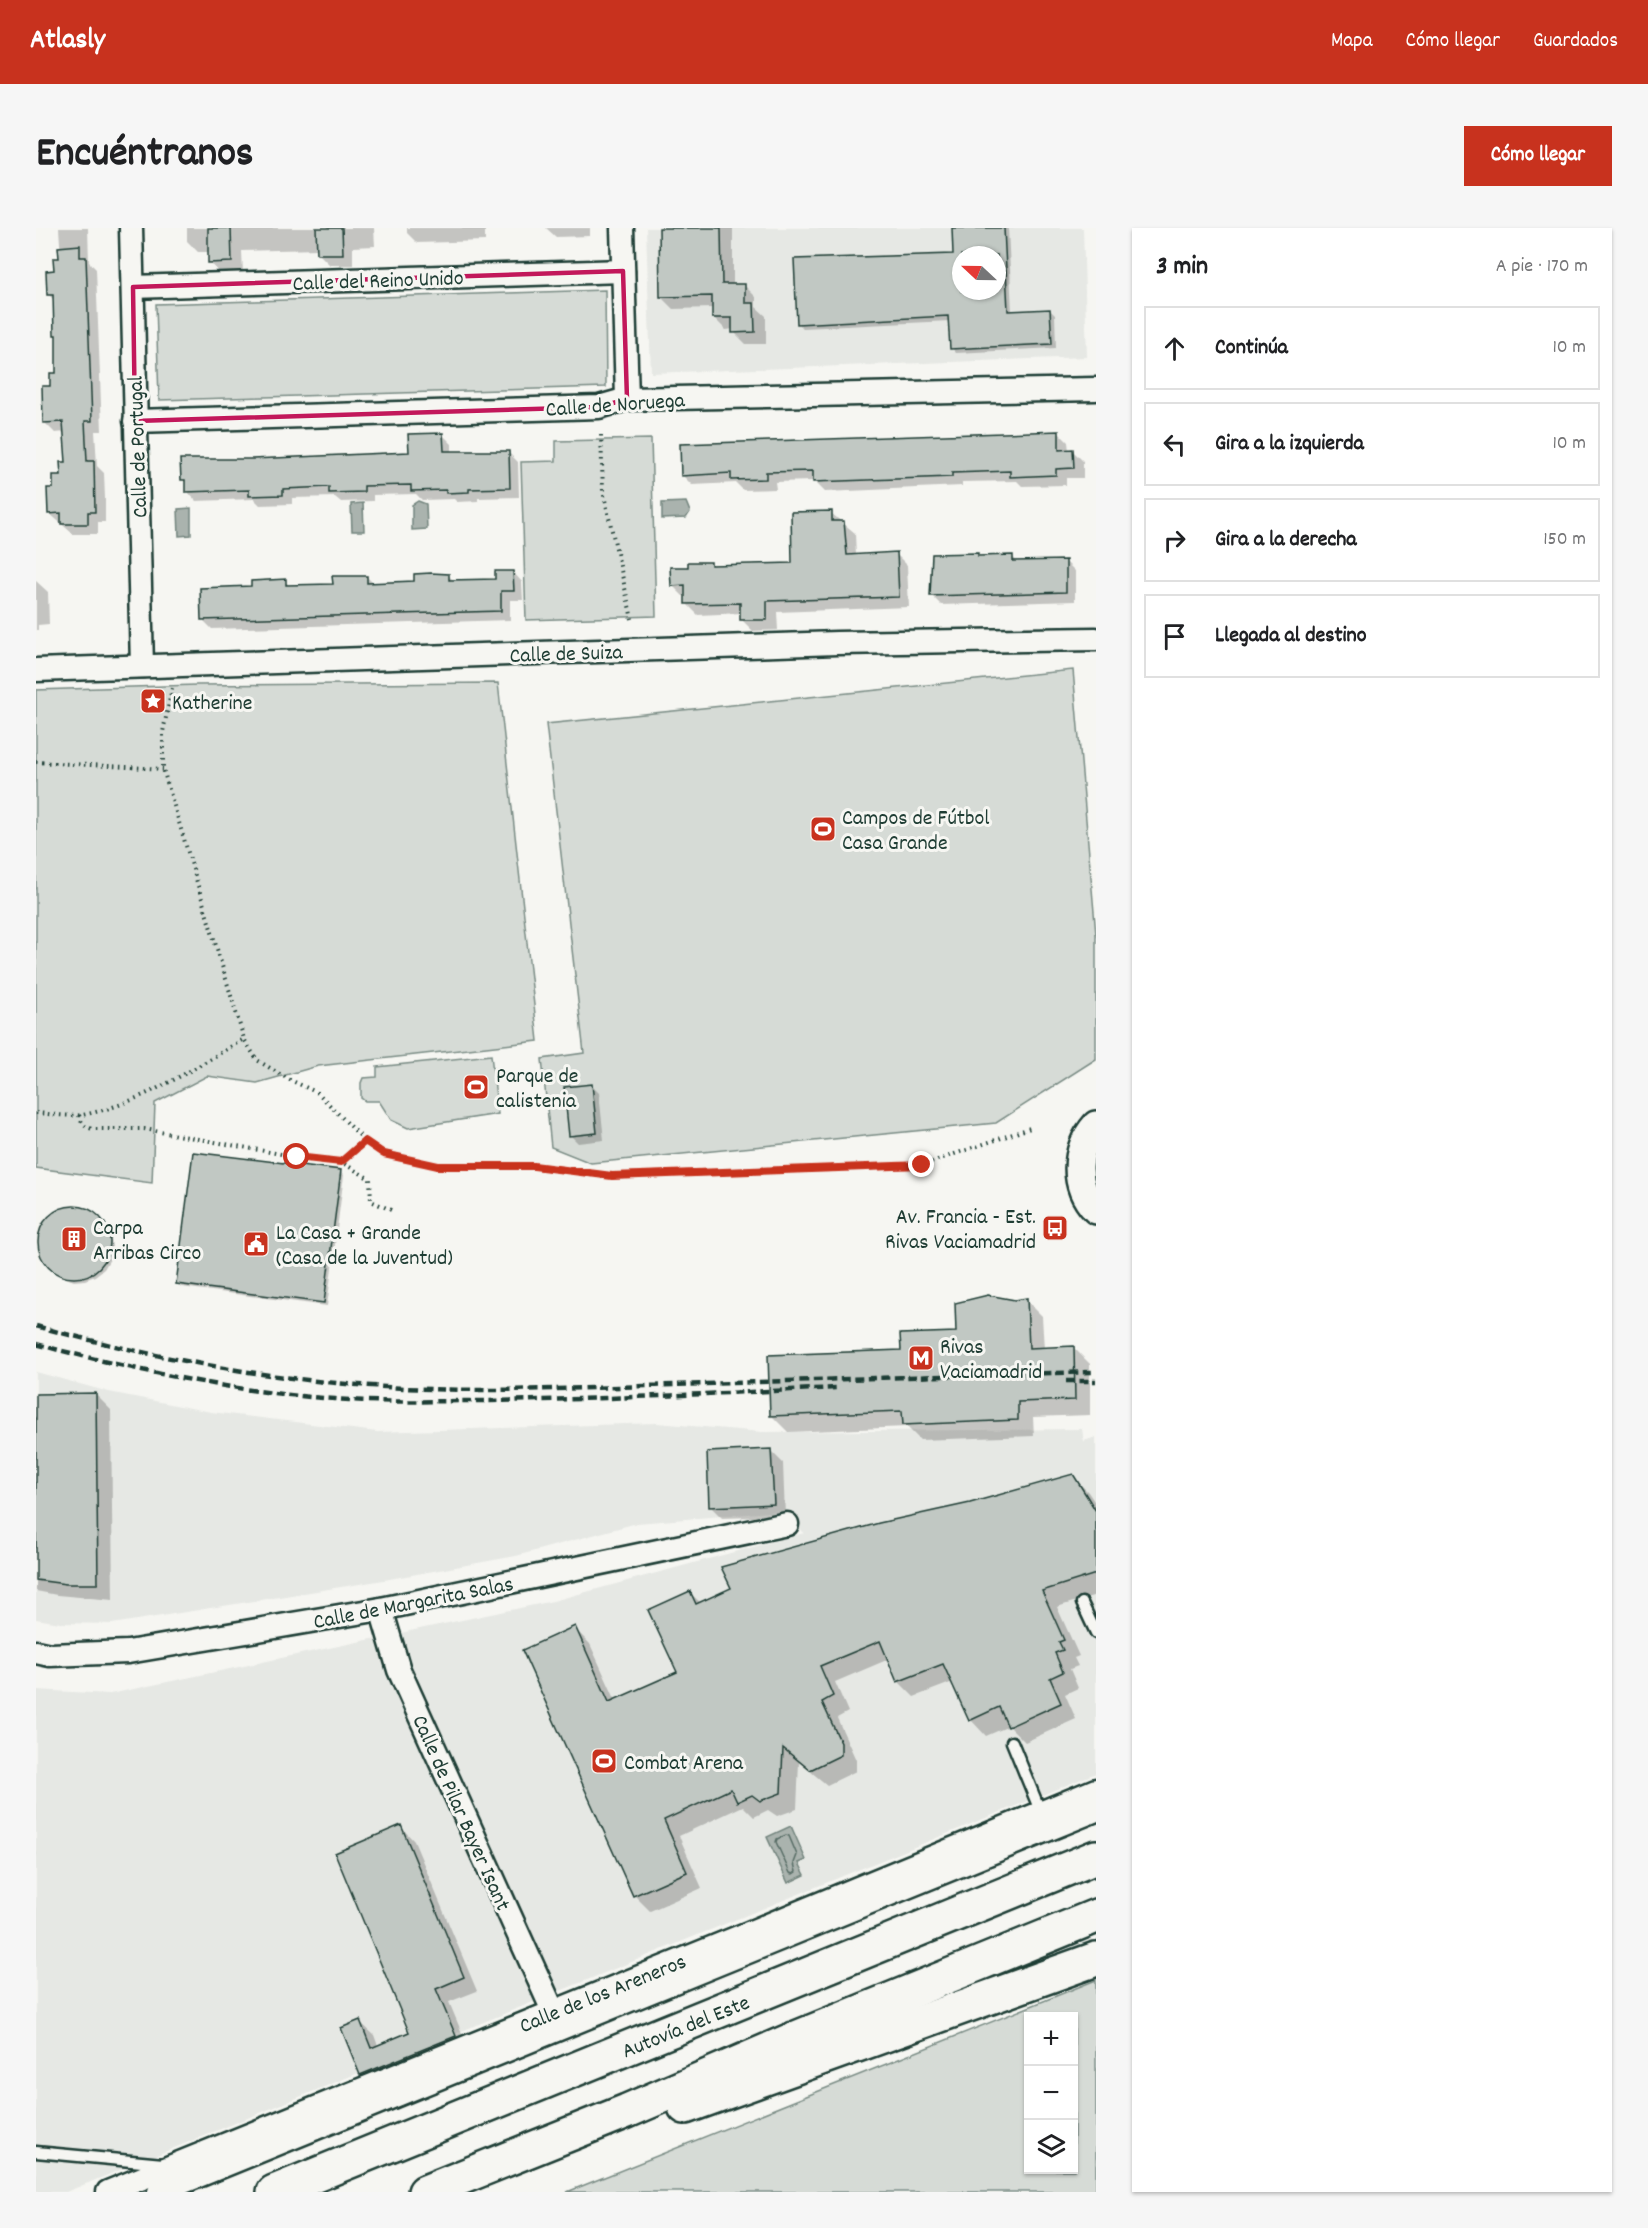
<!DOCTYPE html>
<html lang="es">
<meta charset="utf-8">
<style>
:root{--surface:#fff;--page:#f6f6f6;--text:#202124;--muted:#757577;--line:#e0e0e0;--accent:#c8321e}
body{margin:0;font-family:Dekko,sans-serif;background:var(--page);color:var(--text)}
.controls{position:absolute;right:18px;bottom:18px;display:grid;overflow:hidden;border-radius:0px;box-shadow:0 2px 4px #0004}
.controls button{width:54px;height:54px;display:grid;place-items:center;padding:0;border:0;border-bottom:2px solid var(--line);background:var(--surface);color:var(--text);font:30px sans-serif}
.compass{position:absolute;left:916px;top:18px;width:54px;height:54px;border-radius:50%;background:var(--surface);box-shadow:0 2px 4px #0004;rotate:292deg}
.stop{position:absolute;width:18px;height:18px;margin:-14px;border:4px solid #c8321e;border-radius:50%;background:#fff}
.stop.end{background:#c8321e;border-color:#fff;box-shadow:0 2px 6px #0008}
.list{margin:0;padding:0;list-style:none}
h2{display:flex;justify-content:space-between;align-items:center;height:78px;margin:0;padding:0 24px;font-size:26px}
h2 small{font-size:20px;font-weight:400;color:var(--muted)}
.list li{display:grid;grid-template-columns:39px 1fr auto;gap:18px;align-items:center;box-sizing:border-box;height:84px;margin:0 12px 12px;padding:0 12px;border:2px solid var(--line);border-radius:0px}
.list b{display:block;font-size:22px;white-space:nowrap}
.list em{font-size:20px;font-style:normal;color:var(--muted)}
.icon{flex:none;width:33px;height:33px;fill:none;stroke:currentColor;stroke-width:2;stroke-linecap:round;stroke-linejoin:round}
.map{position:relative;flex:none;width:1060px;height:1964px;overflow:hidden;border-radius:0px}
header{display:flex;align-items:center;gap:36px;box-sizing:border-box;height:84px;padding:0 30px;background:var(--accent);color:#fff}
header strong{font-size:28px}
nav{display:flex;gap:33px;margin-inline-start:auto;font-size:21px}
.intro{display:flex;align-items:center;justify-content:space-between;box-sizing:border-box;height:144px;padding:0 36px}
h1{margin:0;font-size:42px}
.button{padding:15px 27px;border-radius:0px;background:var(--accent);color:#fff;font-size:21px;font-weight:700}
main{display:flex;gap:36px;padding:0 36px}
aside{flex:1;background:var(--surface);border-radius:0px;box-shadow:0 2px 4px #0004}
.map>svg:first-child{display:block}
.built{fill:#e6e8e4;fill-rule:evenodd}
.green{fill:#d6dbd6;stroke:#7a8c85;stroke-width:1.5;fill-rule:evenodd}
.water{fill:#aab3ae;stroke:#72847d;stroke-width:1.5}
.shadow{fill:#0003;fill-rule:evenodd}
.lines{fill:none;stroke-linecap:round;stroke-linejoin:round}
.shore{stroke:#576c65;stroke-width:1.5}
.building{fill:#c1c8c3;stroke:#1f3d34;stroke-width:1.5;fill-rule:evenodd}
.service-casing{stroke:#1f3d34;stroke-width:15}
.minor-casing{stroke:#1f3d34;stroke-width:27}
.tertiary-casing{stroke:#1f3d34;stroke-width:32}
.motorway-casing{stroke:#1f3d34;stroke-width:38}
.path{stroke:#1f3d34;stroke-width:4;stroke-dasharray:1.5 4.5;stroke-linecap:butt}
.service{stroke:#f6f6f2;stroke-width:10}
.minor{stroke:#f6f6f2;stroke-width:22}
.tertiary{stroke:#f6f6f2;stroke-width:27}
.motorway{stroke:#f6f6f2;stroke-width:33}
.rail{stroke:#1f3d34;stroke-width:4.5;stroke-dasharray:9 4.5;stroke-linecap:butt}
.route{stroke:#c8321e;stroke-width:8}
.marked{fill:none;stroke:#c2185b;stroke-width:4.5;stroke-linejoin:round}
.labels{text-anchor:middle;stroke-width:6;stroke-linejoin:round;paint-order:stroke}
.street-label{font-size:22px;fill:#1f3d34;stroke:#f6f6f2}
.poi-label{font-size:22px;fill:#1f3d34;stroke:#f6f6f2;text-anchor:start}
</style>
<header>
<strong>Atlasly</strong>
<nav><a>Mapa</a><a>Cómo llegar</a><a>Guardados</a></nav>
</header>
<div class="intro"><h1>Encuéntranos</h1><a class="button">Cómo llegar</a></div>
<main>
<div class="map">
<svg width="1060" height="1964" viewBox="0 0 1060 1964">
<rect width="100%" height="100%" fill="#f6f6f2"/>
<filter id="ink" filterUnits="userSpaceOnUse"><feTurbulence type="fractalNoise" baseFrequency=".0167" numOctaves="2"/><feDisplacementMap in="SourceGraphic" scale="12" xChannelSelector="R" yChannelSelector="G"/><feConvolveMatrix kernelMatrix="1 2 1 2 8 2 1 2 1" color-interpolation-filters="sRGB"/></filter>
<g filter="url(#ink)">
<!-- built -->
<g class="built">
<path d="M610 0H1047L1051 129 615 145ZM925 27H961V63H925Z"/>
<polygon points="0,1144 73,1164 175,1184 341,1204 621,1195 726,1204 1046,1201 1048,1213 1060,1209 1060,1545 30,1964 0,1964 0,1462 74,1466 517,1373 768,1305 747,1283 601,1295 480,1328 348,1352 76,1396 24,1395 0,1391"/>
</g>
<!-- green -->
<g class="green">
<polygon points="569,62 570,159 123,172 120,76"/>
<polygon points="615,211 620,388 490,392 485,234 520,233 520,213"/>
<polygon points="1037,442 1060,707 1060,831 960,895 555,935 515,919 506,831 548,825 510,496"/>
<polygon points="462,455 502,813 282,838 221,855 171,848 119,875 116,955 0,940 0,462 161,457"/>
<polygon points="455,827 462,886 372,900 355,892 343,873 329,873 325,870 325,855 327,850 341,849 341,839"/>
<path d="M1060 1752V1964H531ZM993 1788H1038V1942H993Z"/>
</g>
<!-- water -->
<g class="water">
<polygon points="382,273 390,276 391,301 376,302 376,277"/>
<polygon points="650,274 654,284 650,290 626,291 626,275"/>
<polygon points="327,275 328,303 316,303 315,276"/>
<polygon points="155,280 155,307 143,308 142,281"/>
<polygon points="755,1598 770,1632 763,1635 769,1647 752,1655 731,1609"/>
</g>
<!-- shadow -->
<g class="shadow">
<polygon points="23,0 52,0 53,34 60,41 66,203 59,203 61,238 68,245 69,270 69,294 62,294 62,306 37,306 13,285 19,261 31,235 30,204 19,205 8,194 16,159 21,146 19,73 12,66 25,31"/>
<polygon points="151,0 338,0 339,18 317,19 317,37 294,37 283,26 283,21 206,23 207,45 184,45 173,34 172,24 162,24 151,13"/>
<polygon points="371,0 449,0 449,13 381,15 371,5"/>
<polygon points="510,0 554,0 554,8 520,9"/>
<polygon points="624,0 697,0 697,57 708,57 720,69 720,79 730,88 730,116 710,116 698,104 698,101 690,102 678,90 678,80 637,81 625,69"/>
<path d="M918 0H972L976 84 1014 82 1019 87 1020 120 920 125 916 120 914 93 767 100 762 95 919 28ZM925 27H961V63H925Z"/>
<polygon points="1022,204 1032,214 1033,223 1037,223 1047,233 1047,250 1030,250 1030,257 986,258 981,253 926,254 926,258 789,264 778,253 739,254 740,261 707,262 700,255 656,257 646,247"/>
<polygon points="407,207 416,216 416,225 472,224 482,234 483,269 442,270 442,273 421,274 418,271 386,272 380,266 337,267 337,273 305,274 299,269 256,270 256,276 224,277 218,271 160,273 151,263 150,255 147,251 216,232 375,226"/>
<polygon points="795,285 819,305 820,328 860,326 871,337 873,379 741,384 742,402 717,403 706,392 706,385 662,387 651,376 650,368 647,368 636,357 654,340 675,335 678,338 758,336"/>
<polygon points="941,326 945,329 976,328 982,335 1029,333 1039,343 1039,373 905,377 895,367"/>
<polygon points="477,344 486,354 487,372 474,372 474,392 176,401 167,392 217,360 249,353 255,359 298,357 331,349 338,356 379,355 412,347 419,354 461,352"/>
<polygon points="0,353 12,364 13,396 2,397 2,402 0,402"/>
<polygon points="555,857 563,865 568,912 542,915 535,908"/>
<polygon points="305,944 308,947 291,1078 145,1059 142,1055"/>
<polygon points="36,980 48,981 58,986 70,999 75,1009 76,1020 74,1031 68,1041 59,1048 49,1052 38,1053 27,1049 18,1043 7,1029 4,1019 4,1007 8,997 16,988 25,982"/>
<polygon points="990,1072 1006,1088 1008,1121 1038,1120 1054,1136 1054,1187 997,1189 998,1208 884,1212 871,1199 752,1204 736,1188 866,1123 921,1106 979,1073"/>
<polygon points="59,1166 75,1182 77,1372 21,1367 0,1363 0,1167"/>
<polygon points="735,1223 747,1235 749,1288 686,1290 674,1278"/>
<polygon points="1036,1248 1052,1264 1060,1276 1060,1367 1021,1379 1043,1428 1038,1430 1042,1438 1034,1441 1042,1460 1029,1466 1040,1491 989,1514 973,1498 950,1508 935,1492 917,1454 878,1469 862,1453 853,1431 799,1454 812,1484 801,1490 820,1532 820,1543 791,1557 763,1534 761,1581 741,1588 732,1582 718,1589 707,1578 643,1608 666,1660 614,1683 598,1667 538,1400 554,1416 580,1473 643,1445 654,1365 665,1375 934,1277"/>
<polygon points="365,1599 378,1613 441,1763 413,1774 433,1822 339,1860 325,1847 307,1801 324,1794 338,1807 342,1818 375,1805"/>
</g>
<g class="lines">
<!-- shore -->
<polygon class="shore" points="750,1607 753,1608 761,1627 758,1635 760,1644 757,1646 754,1645 740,1614 741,1611"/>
</g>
<!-- building -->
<g class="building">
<polygon points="172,0 195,0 196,34 172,35"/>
<polygon points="280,0 306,0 307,26 281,26"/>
<polygon points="623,0 685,0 686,56 709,56 709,75 718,75 719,104 696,105 696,90 676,90 676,68 624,69"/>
<path d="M916 0H968L972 83 1014 81 1016 116 914 121 912 88 761 96 758 31 917 26ZM925 27H961V63H925Z"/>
<polygon points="44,17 44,29 50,29 56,193 49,193 51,233 58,233 59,284 52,284 52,296 25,296 25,285 12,286 11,260 17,260 17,247 25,247 24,234 30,234 27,194 7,195 6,158 14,158 14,145 20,145 20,107 18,107 17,67 11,67 10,43 18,42 17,30 23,30 22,19"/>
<polygon points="1023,203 1023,222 1037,221 1038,240 1020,241 1020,247 974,249 974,243 916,245 916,249 777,254 777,243 730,244 730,251 695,252 695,245 645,248 644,216"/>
<polygon points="407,205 408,223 473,223 474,260 433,261 433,264 410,265 410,262 375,263 375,257 328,258 328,264 293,265 293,259 247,261 247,267 213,268 213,262 149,264 149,252 145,252 144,231 216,231 373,224 372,206"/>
<polygon points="796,283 796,293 808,293 811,327 861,324 863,369 731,373 731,392 704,392 704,375 649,376 649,357 635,358 634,339 652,339 652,334 675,334 675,337 756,335 755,284"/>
<polygon points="942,325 942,328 977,327 977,333 1030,332 1030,364 894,368 896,326"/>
<polygon points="459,343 477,343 478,363 465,363 465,383 165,392 164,360 215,358 215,353 250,351 250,357 297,356 296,348 331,348 331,355 378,353 378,346 395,345 413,346 413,352 459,351"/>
<polygon points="556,856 561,905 533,908 528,859"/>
<polygon points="157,924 305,942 288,1075 140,1056"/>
<circle cx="38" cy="1014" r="36"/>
<polygon points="952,1067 979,1072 991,1070 993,1120 1038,1118 1039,1172 982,1174 982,1192 867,1197 866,1183 734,1188 732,1127 865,1122 864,1106 920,1104 919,1075"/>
<polygon points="60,1165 62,1356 30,1356 0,1352 0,1166"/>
<polygon points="735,1221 738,1276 673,1279 671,1224"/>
<polygon points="1037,1246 1060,1283 1060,1346 1006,1363 1028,1412 1023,1414 1027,1422 1019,1425 1027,1444 1014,1450 1025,1475 972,1499 963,1479 933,1493 907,1436 861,1454 844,1413 784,1438 797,1468 786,1474 805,1515 805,1527 774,1542 747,1520 745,1565 724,1573 716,1567 701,1574 695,1561 628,1592 651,1644 597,1668 486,1422 539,1398 573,1474 641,1444 612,1382 654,1363 660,1376 695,1360 685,1339 843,1295 934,1275"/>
<polygon points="365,1597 428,1749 400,1761 420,1808 324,1847 305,1800 324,1792 335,1820 373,1804 299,1625"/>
</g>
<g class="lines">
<!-- service casing -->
<g class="service-casing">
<g id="service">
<polyline points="1046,1375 1060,1405"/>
<polyline points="976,1514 1005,1585"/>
<polyline points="0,1924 127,1936"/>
</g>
</g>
<!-- minor casing -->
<g class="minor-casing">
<g id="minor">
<polyline points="95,0 106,438"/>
<polyline points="586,0 591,171"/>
<polyline points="97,59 587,43"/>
<polyline points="99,193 563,179 591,171 1060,161"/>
<polyline points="0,442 801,415 1060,411"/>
<polyline points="345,1381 363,1442 517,1783"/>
<polyline points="0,1424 14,1427 92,1424 345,1381 751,1296"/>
<polyline points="72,1964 710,1706 1060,1562"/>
<polyline points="123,1964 1060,1582"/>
</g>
</g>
<!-- tertiary casing -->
<g class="tertiary-casing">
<path id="tertiary" d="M1060 897C1038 922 1037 958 1060 982"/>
</g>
<!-- motorway casing -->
<g class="motorway-casing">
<g id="motorway">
<polyline points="649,1879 1060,1731"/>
<polyline points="238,1964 1060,1629"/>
<polyline points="389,1964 591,1883 758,1811 1060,1688"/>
</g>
</g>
<!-- path -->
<g class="path">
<polyline points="565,207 567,263 596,391"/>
<polyline points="136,460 127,504 127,541 208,811 221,832 252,851 282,865 329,913 348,925 402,938 498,938 576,948 887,937 997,899"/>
<polyline points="0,534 127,541"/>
<path d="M0 885C15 886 32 889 46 887 105 876 156 841 208 811"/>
<path d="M43 887C46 896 48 899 57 901H108L261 929 305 934 334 951 335 973 355 982"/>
<polyline points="305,934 329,913"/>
<polyline points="259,937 261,929"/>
</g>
<!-- service -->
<use href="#service" class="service"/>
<!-- minor -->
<use href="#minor" class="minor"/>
<!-- tertiary -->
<use href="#tertiary" class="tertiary"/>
<!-- motorway -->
<use href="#motorway" class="motorway"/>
<!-- rail -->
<g class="rail">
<path d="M0 1098C121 1131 244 1154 369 1160 469 1165 569 1159 669 1156 799 1151 930 1147 1060 1144"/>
<path d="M0 1116C98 1142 197 1164 299 1171 347 1175 395 1173 444 1173 563 1172 683 1165 802 1160"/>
<polyline points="1030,1153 1060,1153"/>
</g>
</g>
</g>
<g class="lines" filter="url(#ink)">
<!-- route -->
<polyline class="route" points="261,929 305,934 329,913 348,926 402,938 498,938 576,948 886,937"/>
</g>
<!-- marked area -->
<path class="marked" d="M587 43 591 171 563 179 99 193 97 59Z"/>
<!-- icons -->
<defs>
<g id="sight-square" transform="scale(1.35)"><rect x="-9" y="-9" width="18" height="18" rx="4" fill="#c8321e" stroke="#f6f6f2"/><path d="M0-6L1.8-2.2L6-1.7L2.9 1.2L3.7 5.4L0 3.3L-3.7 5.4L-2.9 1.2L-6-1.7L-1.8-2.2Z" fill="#fff"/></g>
<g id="stadium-square" transform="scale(1.35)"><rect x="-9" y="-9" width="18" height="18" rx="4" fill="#c8321e" stroke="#f6f6f2"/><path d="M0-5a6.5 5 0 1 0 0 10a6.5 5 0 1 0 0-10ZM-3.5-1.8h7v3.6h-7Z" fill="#fff"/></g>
<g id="bus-square" transform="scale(1.35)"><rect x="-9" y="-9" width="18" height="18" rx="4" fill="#c8321e" stroke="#f6f6f2"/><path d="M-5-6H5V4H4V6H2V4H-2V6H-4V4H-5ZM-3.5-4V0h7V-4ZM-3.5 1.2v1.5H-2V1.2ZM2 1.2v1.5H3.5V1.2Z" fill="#fff"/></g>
<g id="building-square" transform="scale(1.35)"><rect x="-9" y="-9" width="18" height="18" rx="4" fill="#c8321e" stroke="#f6f6f2"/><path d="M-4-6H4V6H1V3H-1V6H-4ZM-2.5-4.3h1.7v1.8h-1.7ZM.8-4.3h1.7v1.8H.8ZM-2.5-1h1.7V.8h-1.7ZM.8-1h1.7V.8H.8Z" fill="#fff"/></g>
<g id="civic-square" transform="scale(1.35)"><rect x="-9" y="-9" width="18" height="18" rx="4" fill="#c8321e" stroke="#f6f6f2"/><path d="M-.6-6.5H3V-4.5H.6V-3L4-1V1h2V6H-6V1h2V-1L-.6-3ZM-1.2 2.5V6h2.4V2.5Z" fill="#fff"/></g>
<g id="metro-square" transform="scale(1.35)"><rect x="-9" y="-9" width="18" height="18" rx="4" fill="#c8321e" stroke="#f6f6f2"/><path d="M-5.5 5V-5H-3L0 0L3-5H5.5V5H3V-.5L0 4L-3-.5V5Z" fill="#fff"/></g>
</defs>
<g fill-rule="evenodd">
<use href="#sight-square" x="117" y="473"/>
<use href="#stadium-square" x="787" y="601"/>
<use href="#stadium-square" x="440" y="859"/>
<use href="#bus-square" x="1019" y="1000"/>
<use href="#building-square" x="38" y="1011"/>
<use href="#civic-square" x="220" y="1016"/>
<use href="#metro-square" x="885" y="1130"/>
<use href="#stadium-square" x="568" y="1533"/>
</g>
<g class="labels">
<!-- street labels -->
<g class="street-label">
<text transform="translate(342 51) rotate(-2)" y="8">Calle del Reino Unido</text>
<text transform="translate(579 175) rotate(-4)" y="8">Calle de Noruega</text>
<text transform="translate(100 219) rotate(-92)" y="8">Calle de Portugal</text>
<text transform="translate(530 424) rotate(-2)" y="8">Calle de Suiza</text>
<text transform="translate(377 1373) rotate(-11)" y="8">Calle de Margarita Salas</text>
<text transform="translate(427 1584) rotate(66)" y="8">Calle de Pilar Bayer Isant</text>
<text transform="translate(566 1764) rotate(-22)" y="8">Calle de los Areneros</text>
<text transform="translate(649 1797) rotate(-22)" y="8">Autovía del Este</text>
</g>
<!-- poi labels -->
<g class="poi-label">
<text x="136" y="481">Katherine</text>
<text x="806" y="596">Campos de Fútbol<tspan x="806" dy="25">Casa Grande</tspan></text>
<text x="460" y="854">Parque de<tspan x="460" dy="25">calistenia</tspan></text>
<text x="1000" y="995" text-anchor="end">Av. Francia - Est.<tspan x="1000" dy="25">Rivas Vaciamadrid</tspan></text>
<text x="57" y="1006">Carpa<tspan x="57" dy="25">Arribas Circo</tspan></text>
<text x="240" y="1011">La Casa + Grande<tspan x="240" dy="25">(Casa de la Juventud)</tspan></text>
<text x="904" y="1125">Rivas<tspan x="904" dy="25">Vaciamadrid</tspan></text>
<text x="588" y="1541">Combat Arena</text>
</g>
</g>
</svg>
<div class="controls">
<button>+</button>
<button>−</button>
<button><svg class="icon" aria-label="layers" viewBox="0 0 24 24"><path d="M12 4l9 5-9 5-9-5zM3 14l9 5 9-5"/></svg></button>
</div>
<svg class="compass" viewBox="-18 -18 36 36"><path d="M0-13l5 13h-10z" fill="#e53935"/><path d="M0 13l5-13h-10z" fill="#757577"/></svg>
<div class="stop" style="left:261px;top:929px"></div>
<div class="stop end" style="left:886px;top:937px"></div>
</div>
<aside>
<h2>3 min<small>A pie · 170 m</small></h2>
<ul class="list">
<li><svg class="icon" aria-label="ahead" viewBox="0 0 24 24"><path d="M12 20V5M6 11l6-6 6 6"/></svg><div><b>Continúa</b></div><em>10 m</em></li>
<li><svg class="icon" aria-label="left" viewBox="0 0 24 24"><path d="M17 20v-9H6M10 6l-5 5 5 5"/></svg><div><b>Gira a la izquierda</b></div><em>10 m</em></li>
<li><svg class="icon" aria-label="right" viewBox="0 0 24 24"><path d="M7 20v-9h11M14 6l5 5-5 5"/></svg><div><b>Gira a la derecha</b></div><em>150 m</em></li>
<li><svg class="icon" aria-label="arrive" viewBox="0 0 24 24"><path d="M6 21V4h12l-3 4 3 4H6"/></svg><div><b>Llegada al destino</b></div></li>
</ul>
</aside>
</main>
